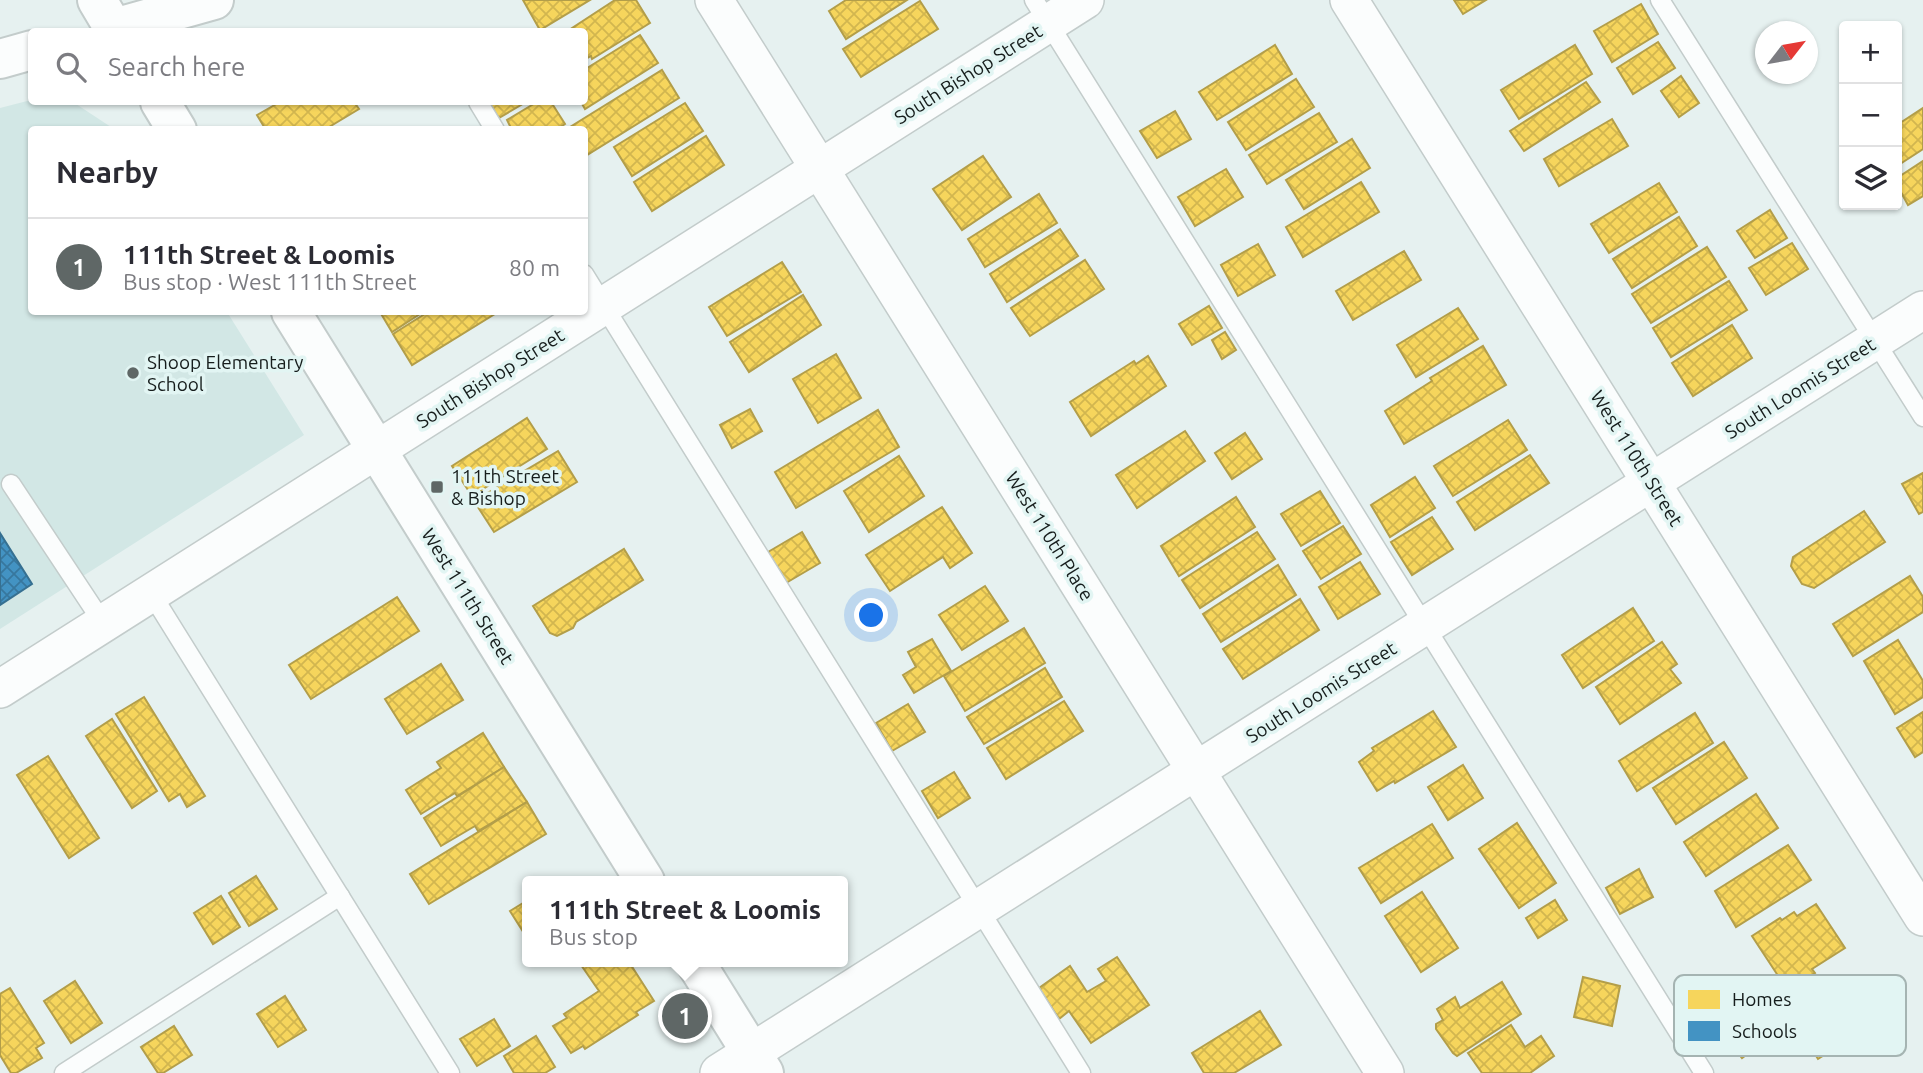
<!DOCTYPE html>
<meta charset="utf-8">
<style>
:root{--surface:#fff;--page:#f2f2f3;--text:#2b2b33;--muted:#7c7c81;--line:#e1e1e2;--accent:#5f6766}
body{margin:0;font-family:Ubuntu,sans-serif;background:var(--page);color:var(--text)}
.controls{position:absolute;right:21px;top:21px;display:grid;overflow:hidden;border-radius:7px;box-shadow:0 2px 5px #0004}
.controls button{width:63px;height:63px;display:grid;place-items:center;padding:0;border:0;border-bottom:2px solid var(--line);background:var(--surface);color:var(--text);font:35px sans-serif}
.compass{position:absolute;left:1755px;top:21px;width:63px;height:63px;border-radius:50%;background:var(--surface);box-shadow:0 2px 5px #0004;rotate:59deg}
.you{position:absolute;left:872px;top:616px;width:24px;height:24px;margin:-18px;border:5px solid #fff;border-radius:50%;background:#1a73e8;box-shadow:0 0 0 10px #1a73e833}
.badge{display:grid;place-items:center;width:46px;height:46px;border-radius:50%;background:var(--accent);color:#fff;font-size:23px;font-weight:700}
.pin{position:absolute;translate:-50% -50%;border:4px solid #fff;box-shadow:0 2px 7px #0006}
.popup{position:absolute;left:522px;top:876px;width:326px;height:91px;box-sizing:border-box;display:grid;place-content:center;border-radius:7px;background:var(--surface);filter:drop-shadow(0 2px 5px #0005);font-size:23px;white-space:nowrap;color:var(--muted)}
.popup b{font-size:26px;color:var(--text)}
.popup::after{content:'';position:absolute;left:50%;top:100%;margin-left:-14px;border:14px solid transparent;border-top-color:var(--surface)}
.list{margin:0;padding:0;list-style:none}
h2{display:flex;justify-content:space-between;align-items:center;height:91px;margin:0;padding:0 28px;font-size:30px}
h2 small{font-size:23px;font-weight:400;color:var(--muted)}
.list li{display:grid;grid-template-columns:46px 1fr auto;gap:21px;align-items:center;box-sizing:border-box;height:98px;padding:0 28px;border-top:2px solid var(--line)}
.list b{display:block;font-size:26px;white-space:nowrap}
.list p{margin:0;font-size:23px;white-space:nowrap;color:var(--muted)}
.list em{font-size:23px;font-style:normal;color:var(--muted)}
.icon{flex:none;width:38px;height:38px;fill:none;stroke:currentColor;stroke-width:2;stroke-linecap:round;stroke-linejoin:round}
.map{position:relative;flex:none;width:1923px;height:1073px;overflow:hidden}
.search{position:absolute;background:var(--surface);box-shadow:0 2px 5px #0004;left:28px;top:28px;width:560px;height:77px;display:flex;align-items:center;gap:18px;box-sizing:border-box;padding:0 24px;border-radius:7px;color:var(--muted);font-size:26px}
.panel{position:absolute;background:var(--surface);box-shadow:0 2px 5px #0004;left:28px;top:126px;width:560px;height:189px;border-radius:7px}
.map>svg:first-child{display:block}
.built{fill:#d2e7e5}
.homes{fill:url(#homes-cross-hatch);stroke:#b39e49;stroke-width:2}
.schools{fill:url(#schools-cross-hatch);stroke:#367091;stroke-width:2}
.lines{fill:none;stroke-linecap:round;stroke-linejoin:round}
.lane-casing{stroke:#c3cccb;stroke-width:21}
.street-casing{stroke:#c3cccb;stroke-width:40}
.secondary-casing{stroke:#c3cccb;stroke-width:42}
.highway-casing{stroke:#c3cccb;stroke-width:42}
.lane{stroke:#fbfdfd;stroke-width:18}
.street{stroke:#fbfdfd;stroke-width:37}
.secondary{stroke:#fbfdfd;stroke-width:38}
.highway{stroke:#fbfdfd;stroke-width:38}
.poi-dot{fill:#5f6766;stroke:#e2f5f3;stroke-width:2.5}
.labels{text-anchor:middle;stroke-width:7;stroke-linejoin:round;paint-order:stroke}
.street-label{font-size:19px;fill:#161d1c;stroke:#e2f5f3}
.poi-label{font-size:19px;fill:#161d1c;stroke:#e2f5f3;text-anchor:start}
.key{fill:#e2f5f3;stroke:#a5b4b2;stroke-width:2}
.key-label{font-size:19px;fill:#161d1c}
</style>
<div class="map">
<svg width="1923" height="1073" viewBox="0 0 1923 1073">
<defs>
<pattern id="homes-cross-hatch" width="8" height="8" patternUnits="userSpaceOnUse" patternTransform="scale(1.75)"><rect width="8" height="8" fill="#f6d55c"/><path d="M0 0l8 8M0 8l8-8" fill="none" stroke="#d2b64f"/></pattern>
<pattern id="schools-cross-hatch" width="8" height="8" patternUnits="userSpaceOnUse" patternTransform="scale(1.75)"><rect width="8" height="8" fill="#4393c3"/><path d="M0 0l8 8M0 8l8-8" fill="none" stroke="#37779e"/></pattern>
</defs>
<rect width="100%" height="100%" fill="#e6f1f0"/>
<!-- built -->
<polygon class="built" points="31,100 32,102 73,102 114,129 32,130 32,312 227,312 304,435 0,629 0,108"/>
<!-- homes -->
<g class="homes">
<polygon points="523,0 590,0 540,30"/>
<polygon points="615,0 636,0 650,23 592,59 591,56 584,60 584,32 566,32"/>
<polygon points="846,0 907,0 846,39 829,11"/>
<polygon points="1454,0 1486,0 1463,14"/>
<polygon points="920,1 938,29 861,77 843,49"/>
<polygon points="1641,4 1658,34 1612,62 1594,31"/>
<polygon points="640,35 658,63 585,109 581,102 584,102 584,70"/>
<polygon points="1658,42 1675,68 1633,94 1617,68"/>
<polygon points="1275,45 1292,74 1217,120 1199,92"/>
<polygon points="1575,45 1592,74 1519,119 1501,90"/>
<polygon points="662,70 679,98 587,155 584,150 584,130 572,130 570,127"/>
<polygon points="1681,76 1699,103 1679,117 1661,91"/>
<polygon points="1296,79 1314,107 1246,150 1228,122"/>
<polygon points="1586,82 1600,102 1524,151 1510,131"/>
<polygon points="280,102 354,102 359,109 324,130 266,130 257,115"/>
<polygon points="488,102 526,102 499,118"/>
<polygon points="537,102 551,102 565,124 556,130 512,130 507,120"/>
<polygon points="685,103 703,131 632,176 614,147"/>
<polygon points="1923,108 1923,149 1897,166 1897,125"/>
<polygon points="1175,111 1191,139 1157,158 1140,131"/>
<polygon points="1319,113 1337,142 1267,184 1249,155"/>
<polygon points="1612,119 1628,146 1559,186 1544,159"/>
<polygon points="706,136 724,165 652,211 634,182"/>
<polygon points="1352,139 1370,168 1304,209 1286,180"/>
<polygon points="983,156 1011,197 962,230 933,189"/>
<polygon points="1923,161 1923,196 1908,205 1897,185 1897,178"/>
<polygon points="1226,169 1243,197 1195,226 1178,197"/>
<polygon points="1361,182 1379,212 1303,257 1286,227"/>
<polygon points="1659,183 1677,212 1609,253 1591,224"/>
<polygon points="1039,194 1057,223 985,267 968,239"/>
<polygon points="1770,210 1787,238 1755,258 1737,231"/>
<polygon points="1679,217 1697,246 1632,288 1613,259"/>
<polygon points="1060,229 1078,256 1007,302 990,274"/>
<polygon points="1792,243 1808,269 1766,295 1749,268"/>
<polygon points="1258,244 1275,275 1238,296 1221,265"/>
<polygon points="1707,247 1726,277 1651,323 1632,294"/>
<polygon points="1404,251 1421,280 1353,320 1336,291"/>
<polygon points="1085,260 1104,289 1030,336 1011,308"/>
<polygon points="782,262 801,292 727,336 709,307"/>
<polygon points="1729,281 1747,310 1671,357 1653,328"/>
<polygon points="803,295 821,325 749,372 730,342"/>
<polygon points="1209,306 1222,328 1192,345 1179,324"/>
<polygon points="1458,308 1478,339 1416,377 1397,345"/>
<polygon points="380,312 423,312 392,332"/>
<polygon points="428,312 498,312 412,365 393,334"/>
<polygon points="1732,325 1752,358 1693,396 1672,363"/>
<polygon points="1225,332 1236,350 1222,359 1212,340"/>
<polygon points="1483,346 1506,385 1404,444 1385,411 1432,381 1430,378"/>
<polygon points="836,354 861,398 818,423 793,379"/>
<polygon points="1148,356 1166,386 1091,436 1070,402 1134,361 1136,364"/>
<polygon points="750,409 762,431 732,448 720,425"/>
<polygon points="878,410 899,447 796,508 775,472"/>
<polygon points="527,418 547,449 472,496 452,466"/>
<polygon points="1508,420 1527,450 1453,496 1434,466"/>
<polygon points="1185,431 1205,461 1137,508 1116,475"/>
<polygon points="1245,433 1262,459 1232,479 1215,453"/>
<polygon points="558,451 577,482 494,532 474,501"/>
<polygon points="1530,455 1549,483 1475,530 1457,502"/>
<polygon points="899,456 924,496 869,532 844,491"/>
<polygon points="1923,473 1923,512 1919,514 1902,484"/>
<polygon points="1415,477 1435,508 1390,537 1371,505"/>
<polygon points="1320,491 1340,523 1301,546 1281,514"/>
<polygon points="1236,497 1255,527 1179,576 1161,546"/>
<polygon points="942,507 972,553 950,568 943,557 890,591 866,555"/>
<polygon points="1864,511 1885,542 1814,588 1802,584 1791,566 1793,557"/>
<polygon points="1432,517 1453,549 1412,575 1391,542"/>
<polygon points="1343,526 1361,554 1321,579 1303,551"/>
<polygon points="802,532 820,563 786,583 768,552"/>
<polygon points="1257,532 1275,559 1200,608 1182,580"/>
<polygon points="624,549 643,580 576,622 573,628 557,636 550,633 533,606"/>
<polygon points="1360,562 1380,594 1338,619 1319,587"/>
<polygon points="1278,565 1296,595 1221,642 1203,614"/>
<polygon points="1910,576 1923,597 1923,612 1853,656 1833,624"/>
<polygon points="985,586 1008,621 962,650 939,615"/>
<polygon points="397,597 419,631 311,699 289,665"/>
<polygon points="1300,599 1319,630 1243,679 1223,649"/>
<polygon points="1633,608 1654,641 1583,688 1562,655"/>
<polygon points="1024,628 1045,663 965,711 944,676"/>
<polygon points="932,639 951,671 914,693 903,675 916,667 908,652"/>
<polygon points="1898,640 1923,681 1923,697 1895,714 1864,661"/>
<polygon points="1662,642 1677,664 1670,669 1681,683 1620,724 1596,687"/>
<polygon points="441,664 463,700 407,734 385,699"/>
<polygon points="1045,668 1062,697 984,744 967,717"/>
<polygon points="144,697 205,796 187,807 180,794 169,801 116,714"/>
<polygon points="1064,701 1083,731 1006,779 987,748"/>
<polygon points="908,704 925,732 892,751 876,723"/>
<polygon points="1433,711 1456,747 1395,783 1394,781 1377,791 1359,762 1374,751 1372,748"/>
<polygon points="1923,712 1923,752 1915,757 1897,728"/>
<polygon points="1695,713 1713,743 1637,791 1619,761"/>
<polygon points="112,719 157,791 132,808 86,736"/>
<polygon points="483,733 504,767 457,796 455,793 421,814 406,790 441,768 437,762"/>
<polygon points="1724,742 1747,778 1676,824 1653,788"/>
<polygon points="48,756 99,838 69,858 17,775"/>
<polygon points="1463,765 1483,798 1448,820 1428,787"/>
<polygon points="504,767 527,802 478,831 475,826 441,846 424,818"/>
<polygon points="954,772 970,798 938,818 922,791"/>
<polygon points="1756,794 1778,828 1706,876 1684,842"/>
<polygon points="527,802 546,834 429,904 410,874"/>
<polygon points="1517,823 1556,883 1519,908 1479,849"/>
<polygon points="1432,824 1453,858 1381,903 1359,868"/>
<polygon points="1788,845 1811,880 1736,927 1715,891"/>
<polygon points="1639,869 1653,897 1620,914 1606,888"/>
<polygon points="256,876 277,909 249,926 229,893"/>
<polygon points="1422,892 1458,948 1421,972 1385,916"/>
<polygon points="221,896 240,927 213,944 194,913"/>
<polygon points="528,900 528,937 527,938 510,911"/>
<polygon points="1555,900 1567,920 1538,938 1526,918"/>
<polygon points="1816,904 1845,948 1812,969 1815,973 1788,991 1752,936 1780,918 1782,920 1794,912 1797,916"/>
<polygon points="1117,957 1149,1005 1091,1043 1069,1011 1059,1019 1039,988 1070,966 1087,992 1106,981 1098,969"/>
<polygon points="579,962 629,962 654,1001 636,1012 638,1015 585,1049 583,1046 571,1053 553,1026 567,1018 564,1014 599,991"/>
<polygon points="1583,977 1620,986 1612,1026 1574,1017"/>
<polygon points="75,981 102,1023 71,1043 44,1001"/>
<polygon points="1502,982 1521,1014 1457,1056 1453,1053 1436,1029 1436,1024 1443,1020 1437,1009 1455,997 1460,1008"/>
<polygon points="1866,984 1886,1017 1818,1059 1798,1027"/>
<polygon points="10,988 44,1043 36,1048 42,1058 16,1073 11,1073 0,1055 0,994"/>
<polygon points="1739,995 1750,1009 1754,1006 1775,1033 1742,1058 1710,1018"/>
<polygon points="285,996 306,1030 278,1047 257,1014"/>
<polygon points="1260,1011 1281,1045 1234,1073 1204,1073 1192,1053"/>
<polygon points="494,1019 510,1046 477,1066 460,1039"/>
<polygon points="1511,1025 1525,1047 1541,1036 1554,1056 1530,1073 1482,1073 1468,1053"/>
<polygon points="174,1026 192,1055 163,1073 158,1073 141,1047"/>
<polygon points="536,1036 555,1067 545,1073 514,1073 504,1056"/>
</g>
<!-- schools -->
<polygon class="schools" points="0,533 32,584 0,605"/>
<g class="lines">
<!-- lane casing -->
<g class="lane-casing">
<g id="lane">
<polyline points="1034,0 1704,1073"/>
<polyline points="1660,0 1923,417"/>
<polyline points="478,102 495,130"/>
<polyline points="584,274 1081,1073"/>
<polyline points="11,484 103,623"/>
<polyline points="151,593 450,1073"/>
<polyline points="64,1073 340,896"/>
</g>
</g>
<!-- street casing -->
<g class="street-casing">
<g id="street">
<polyline points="714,0 1385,1073"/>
<polyline points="1349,0 1923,917"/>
<polyline points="0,689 1085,0"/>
<polyline points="719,1073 1923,310"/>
</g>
</g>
<!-- secondary casing -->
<g class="secondary-casing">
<g id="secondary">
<polyline points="97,0 116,32"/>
<polyline points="0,59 32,50"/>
<polyline points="160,102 177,130"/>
<polyline points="291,312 645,881"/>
<polyline points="695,962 764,1073"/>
</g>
</g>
<!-- highway casing -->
<g class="highway-casing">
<polyline id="highway" points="114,28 214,0"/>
</g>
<!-- lane -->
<use href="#lane" class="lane"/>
<!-- street -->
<use href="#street" class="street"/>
<!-- secondary -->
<use href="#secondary" class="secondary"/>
<!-- highway -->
<use href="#highway" class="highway"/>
</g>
<!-- markers -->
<g class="poi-dot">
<circle cx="133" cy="373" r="7"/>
<rect x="430" y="480" width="14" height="14" rx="3.5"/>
</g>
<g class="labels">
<!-- street labels -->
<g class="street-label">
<text transform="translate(968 74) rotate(-32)" y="7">South Bishop Street</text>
<text transform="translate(490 378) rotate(-32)" y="7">South Bishop Street</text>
<text transform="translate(1800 388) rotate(-32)" y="7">South Loomis Street</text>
<text transform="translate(1637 458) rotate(58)" y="7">West 110th Street</text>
<text transform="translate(1050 536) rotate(58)" y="7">West 110th Place</text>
<text transform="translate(468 596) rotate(58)" y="7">West 111th Street</text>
<text transform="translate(1321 692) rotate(-32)" y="7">South Loomis Street</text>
</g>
<!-- poi labels -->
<g class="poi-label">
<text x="147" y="369">Shoop Elementary<tspan x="147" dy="22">School</tspan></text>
<text x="451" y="483">111th Street<tspan x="451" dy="22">&amp; Bishop</tspan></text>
</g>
</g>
<!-- legend -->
<rect x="1674" y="975" width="232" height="81" rx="10" class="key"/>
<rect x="1688" y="990" width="32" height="19" fill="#f6d55c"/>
<rect x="1688" y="1021" width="32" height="20" fill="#4393c3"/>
<g class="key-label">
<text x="1732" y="1006">Homes</text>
<text x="1732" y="1038">Schools</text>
</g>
</svg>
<div class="controls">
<button>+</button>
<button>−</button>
<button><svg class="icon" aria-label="layers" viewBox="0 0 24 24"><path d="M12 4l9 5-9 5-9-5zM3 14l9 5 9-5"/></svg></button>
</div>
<svg class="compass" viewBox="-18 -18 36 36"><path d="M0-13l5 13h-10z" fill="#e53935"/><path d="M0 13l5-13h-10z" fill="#7c7c81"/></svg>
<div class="you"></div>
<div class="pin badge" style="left:685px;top:1016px">1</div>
<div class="popup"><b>111th Street &amp; Loomis</b>Bus stop</div>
<div class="search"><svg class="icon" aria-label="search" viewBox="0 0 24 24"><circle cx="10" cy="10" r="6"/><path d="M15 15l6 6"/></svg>Search here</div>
<section class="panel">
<h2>Nearby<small></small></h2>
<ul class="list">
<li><span class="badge">1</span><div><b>111th Street &amp; Loomis</b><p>Bus stop · West 111th Street</p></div><em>80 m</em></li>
</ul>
</section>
</div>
